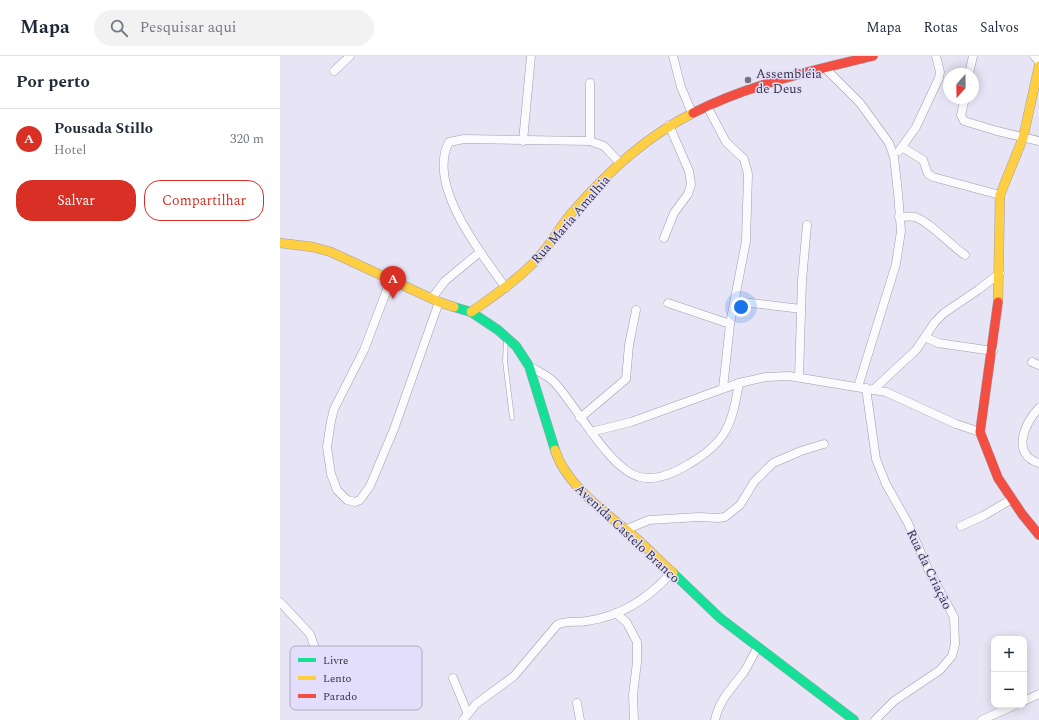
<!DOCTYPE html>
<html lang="pt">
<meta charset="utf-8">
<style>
:root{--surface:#fff;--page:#f2f2f3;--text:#1f2937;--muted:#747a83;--line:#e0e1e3;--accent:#d93025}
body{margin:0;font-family:Spectral,serif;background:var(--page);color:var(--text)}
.controls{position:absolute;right:12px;bottom:12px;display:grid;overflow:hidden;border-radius:8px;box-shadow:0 2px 10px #0003}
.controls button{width:36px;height:36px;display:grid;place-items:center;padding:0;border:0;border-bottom:1px solid var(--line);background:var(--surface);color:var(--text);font:20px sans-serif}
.compass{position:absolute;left:663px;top:12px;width:36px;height:36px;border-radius:50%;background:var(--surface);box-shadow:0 2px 10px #0003;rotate:200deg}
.you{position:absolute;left:461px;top:251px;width:14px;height:14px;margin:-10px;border:3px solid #fff;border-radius:50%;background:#1a73e8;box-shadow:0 0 0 6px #1a73e833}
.badge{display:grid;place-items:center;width:26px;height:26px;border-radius:50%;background:var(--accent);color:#fff;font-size:13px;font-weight:700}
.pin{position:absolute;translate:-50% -33px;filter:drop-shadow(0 1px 2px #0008)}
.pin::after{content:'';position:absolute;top:21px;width:14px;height:12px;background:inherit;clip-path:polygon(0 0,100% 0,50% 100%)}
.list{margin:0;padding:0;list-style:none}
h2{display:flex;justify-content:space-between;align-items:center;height:52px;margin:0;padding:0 16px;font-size:17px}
h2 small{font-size:13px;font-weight:400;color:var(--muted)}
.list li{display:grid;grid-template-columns:26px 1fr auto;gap:12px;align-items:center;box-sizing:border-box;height:60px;padding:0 16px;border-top:1px solid var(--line)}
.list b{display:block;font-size:15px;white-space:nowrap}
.list p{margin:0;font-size:13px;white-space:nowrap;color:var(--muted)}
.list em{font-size:13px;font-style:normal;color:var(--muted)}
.actions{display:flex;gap:8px;padding:12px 16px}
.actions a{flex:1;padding:9px 0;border:1px solid var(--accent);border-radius:16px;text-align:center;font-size:14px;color:var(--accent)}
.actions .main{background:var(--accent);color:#fff}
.icon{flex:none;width:22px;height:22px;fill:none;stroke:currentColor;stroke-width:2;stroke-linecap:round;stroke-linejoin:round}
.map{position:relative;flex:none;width:759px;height:664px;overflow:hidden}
header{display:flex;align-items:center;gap:24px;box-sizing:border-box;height:56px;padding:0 20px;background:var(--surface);border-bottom:1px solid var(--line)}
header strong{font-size:19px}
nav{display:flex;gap:22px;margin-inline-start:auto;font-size:14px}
.search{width:280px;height:36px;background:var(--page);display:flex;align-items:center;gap:10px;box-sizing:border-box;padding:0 14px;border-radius:22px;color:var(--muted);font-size:15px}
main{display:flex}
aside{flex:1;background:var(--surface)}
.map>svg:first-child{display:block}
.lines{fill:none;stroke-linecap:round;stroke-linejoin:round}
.lane-casing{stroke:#a09eab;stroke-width:5}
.street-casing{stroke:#a09eab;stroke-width:9}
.fast-casing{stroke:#a09eab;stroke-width:10}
.slow-casing{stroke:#a09eab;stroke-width:10}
.jam-casing{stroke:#a09eab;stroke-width:10}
.lane{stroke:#fbfbfe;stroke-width:4}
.street{stroke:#fbfbfe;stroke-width:8}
.fast{stroke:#16e098;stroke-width:9}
.slow{stroke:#ffcf43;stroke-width:9}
.jam{stroke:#f24e42;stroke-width:9}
.poi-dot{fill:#757382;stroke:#e2defb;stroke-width:1.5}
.labels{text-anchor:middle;stroke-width:3;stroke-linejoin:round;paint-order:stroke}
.poi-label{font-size:13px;fill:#383644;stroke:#e2defb;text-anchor:start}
.street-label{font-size:13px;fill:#383644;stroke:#e2defb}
.key{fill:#e2defb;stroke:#afacc4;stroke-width:1}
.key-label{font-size:11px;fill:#383644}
</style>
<header>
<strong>Mapa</strong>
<div class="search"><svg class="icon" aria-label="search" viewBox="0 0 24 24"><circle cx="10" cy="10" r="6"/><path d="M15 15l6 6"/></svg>Pesquisar aqui</div>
<nav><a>Mapa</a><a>Rotas</a><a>Salvos</a></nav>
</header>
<main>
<aside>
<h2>Por perto<small></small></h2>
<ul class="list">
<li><span class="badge">A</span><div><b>Pousada Stillo</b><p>Hotel</p></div><em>320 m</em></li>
</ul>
<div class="actions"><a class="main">Salvar</a><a>Compartilhar</a></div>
</aside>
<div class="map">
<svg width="759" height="664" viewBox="0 0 759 664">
<rect width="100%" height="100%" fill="#e7e4f5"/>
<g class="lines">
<!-- lane casing -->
<g class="lane-casing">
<polyline id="lane" points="226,283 225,305 232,362"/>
</g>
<!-- street casing -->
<g class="street-casing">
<g id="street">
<polyline points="393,0 401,31 412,57"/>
<polyline points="754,0 758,4 759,8"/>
<polyline points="545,12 580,47 609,87 614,101 618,137 621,175 616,208 578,331"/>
<polyline points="54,15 70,0"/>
<polyline points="689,18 693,0"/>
<polyline points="310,27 310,85 324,90 340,107"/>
<polyline points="685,42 681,59 684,65 717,75 759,85"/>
<polyline points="427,50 446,86 464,103 468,118 466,185 450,268 443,332"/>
<polyline points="243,85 251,0"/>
<polyline points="622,91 643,104 648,118 653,121 720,139"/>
<polyline points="619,95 636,71 659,22 660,16 656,0"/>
<path d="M619 161C624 161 630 160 635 161 650 166 670 189 685 199"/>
<polyline points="384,182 394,157 408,138 411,128 409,115 389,69"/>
<polyline points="111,223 84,294 54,353 51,365 47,391 51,418 57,434 67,444 75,446 80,444 90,430 114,373 159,246"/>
<path d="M226 232C202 199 146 129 169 86L184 83 310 85"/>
<polyline points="152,242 165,225 200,196"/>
<polyline points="455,245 521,253"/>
<polyline points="388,247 450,268"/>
<polyline points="645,281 658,287 713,295"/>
<polyline points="752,306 759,309"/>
<path d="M249 310C257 315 267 319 273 325 296 348 328 413 360 421 376 425 396 416 409 408 447 386 452 368 459 327"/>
<polyline points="519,321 522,224 527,169"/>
<polyline points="586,332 596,403 606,428 628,467 648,513 674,561 675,588 672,600 660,614 614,645 595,664"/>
<polyline points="594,333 636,294 655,266 664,257 698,234 720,217"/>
<path d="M759 352C744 367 731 399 759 407"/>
<polyline points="300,362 346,323 349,289 356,254"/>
<polyline points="311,376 351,366 459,327 486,321 509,320 606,336 676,368 700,376"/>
<polyline points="681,470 703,460 732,443"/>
<polyline points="345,474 369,464 419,461 438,462 445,461 460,449 474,426 493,407 521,395 544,388"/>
<polyline points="0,546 30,578 45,620"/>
<polyline points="336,557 347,567 357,586 357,606 353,639 354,664"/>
<polyline points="173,622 187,656"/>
<polyline points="744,645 759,638"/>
<polyline points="297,647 300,664"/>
<path d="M183 664 196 648 234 620 277 569C286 564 297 567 307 565 342 560 369 542 391 517"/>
<path d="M435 664C439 644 452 632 464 616 469 608 473 599 478 591"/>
<polyline points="702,664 735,649"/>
</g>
</g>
<!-- fast casing -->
<g class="fast-casing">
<g id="fast">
<polyline points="174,251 191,256 218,274 236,290 249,310 275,394"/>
<polyline points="393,517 440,562 574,664"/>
</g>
</g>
<!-- slow casing -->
<g class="slow-casing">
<g id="slow">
<polyline points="0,187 33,191 51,196 159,246 174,251"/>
<polyline points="718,246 720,139 743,82 759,10"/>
<path d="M191 256C215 239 240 222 259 201 271 188 279 172 290 159 325 118 365 81 413 57"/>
<path d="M275 394C286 430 329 459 357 483 369 494 381 506 393 517"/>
</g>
</g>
<!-- jam casing -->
<g class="jam-casing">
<g id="jam">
<path d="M413 57C469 28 532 15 593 0"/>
<polyline points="718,246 700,376 718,422 742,458 759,479"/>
</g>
</g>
<!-- lane -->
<use href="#lane" class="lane"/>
<!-- street -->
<use href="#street" class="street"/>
<!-- fast -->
<use href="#fast" class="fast"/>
<!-- slow -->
<use href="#slow" class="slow"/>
<!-- jam -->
<use href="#jam" class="jam"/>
</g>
<!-- markers -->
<circle class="poi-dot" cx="468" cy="24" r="4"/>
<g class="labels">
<!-- poi labels -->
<g class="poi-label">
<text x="476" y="22">Assembléia<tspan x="476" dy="15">de Deus</tspan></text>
</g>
<!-- street labels -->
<g class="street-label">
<text transform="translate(290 163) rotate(-49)" y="5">Rua Maria Amalhia</text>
<text transform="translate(348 477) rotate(43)" y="5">Avenida Castelo Branco</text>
<text transform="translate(650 513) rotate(64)" y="5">Rua da Criação</text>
</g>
</g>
<!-- legend -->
<rect x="10" y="590" width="132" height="64" rx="6" class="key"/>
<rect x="18" y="602" width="18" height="4" fill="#16e098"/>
<rect x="18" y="620" width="18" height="4" fill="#ffcf43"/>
<rect x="18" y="638" width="18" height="4" fill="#f24e42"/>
<g class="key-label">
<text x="43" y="608">Livre</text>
<text x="43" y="626">Lento</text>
<text x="43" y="644">Parado</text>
</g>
</svg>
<div class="controls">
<button>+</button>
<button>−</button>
</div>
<svg class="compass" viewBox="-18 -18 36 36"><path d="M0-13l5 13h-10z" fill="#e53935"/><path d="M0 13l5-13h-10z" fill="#747a83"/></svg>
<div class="you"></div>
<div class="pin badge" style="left:113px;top:243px">A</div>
</div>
</main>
